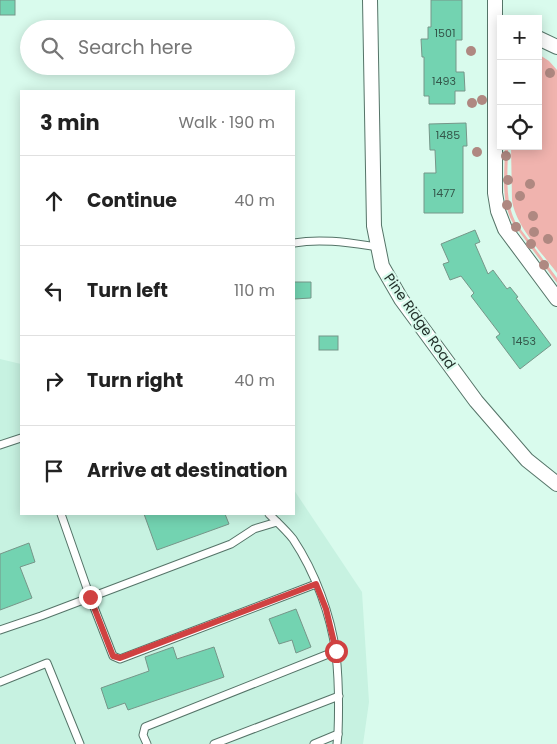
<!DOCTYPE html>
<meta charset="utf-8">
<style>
:root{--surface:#fff;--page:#f6f6f6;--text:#222;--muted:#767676;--line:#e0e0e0}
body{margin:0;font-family:Poppins,sans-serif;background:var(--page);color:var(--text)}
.controls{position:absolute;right:15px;top:15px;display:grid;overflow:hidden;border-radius:0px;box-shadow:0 2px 12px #0003}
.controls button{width:45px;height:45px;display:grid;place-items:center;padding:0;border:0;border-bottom:1px solid var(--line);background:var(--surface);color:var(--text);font:25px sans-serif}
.stop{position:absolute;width:15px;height:15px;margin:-11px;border:4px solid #d04141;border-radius:50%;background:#fff}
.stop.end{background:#d04141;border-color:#fff;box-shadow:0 1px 5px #0008}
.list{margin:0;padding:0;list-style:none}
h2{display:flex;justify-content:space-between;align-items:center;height:65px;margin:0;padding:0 20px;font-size:21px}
h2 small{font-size:16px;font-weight:400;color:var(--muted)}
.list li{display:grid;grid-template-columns:32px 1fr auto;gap:15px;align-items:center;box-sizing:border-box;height:90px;padding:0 20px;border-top:1px solid var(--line)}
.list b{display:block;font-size:19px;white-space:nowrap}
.list em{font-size:16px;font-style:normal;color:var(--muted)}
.icon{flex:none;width:28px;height:28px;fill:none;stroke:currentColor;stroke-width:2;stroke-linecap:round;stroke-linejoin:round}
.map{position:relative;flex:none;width:557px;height:744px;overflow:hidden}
.search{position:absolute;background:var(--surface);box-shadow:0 2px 12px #0003;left:20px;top:20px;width:275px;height:55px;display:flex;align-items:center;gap:12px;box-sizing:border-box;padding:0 18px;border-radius:28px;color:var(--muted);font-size:19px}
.panel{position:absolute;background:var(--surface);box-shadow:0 2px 12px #0003;left:20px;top:90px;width:275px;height:425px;border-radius:0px}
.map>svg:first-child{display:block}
.built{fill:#c7f2e1}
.green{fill:#f0b3ae}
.building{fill:#73d3b1;stroke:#769689}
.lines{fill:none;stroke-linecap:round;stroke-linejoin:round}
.lane-casing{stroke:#557468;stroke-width:9}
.street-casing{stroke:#557468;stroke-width:16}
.lane{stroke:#fff;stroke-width:7}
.street{stroke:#fff;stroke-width:14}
.tree{fill:#af8881}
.route{stroke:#d04141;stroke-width:6}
.labels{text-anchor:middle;stroke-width:4.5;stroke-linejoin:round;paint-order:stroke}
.number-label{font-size:11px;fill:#34564a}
.street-label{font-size:14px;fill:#1f2d27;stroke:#d9fbed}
</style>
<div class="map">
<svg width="557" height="744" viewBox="0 0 557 744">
<rect width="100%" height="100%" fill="#d9fbed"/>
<!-- built -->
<polygon class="built" points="0,359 21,364 21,514 294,514 294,490 362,592 369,702 363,744 0,744"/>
<!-- green -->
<g class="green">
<path d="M538 54 549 61 557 70V273C542 253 515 225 512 200L511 146H538Z"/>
<path d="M505 146H508C508 171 504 201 516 223L557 278V283L513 223C500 201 505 170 505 146Z"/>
</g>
<!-- building -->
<g class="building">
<rect x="0" y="0" width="15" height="15"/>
<polygon points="431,0 462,0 462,40 456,40 456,72 464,72 465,91 455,91 455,104 429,104 429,96 424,96 424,57 422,57 421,39 428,39 428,27 431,27"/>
<polygon points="466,123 467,146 463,146 463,213 424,213 424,173 436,173 435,150 430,150 429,124"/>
<polygon points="475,230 480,242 475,244 488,274 493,270 507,289 510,287 518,297 516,298 551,345 520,369 496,337 500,334 471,296 474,293 461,276 450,280 443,264 449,262 441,244"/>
<polygon points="294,282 311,282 311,298 294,299"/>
<rect x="319" y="336" width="19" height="14"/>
<polygon points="144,514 225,514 229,524 157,550"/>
<polygon points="29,543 35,562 20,567 32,598 0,610 0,554"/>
<polygon points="296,609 311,647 296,653 292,640 279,644 269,619"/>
<polygon points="173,647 177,659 214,647 224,677 128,710 125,703 108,709 101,688 149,671 145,657"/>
</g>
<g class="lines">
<!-- lane casing -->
<g class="lane-casing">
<g id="lane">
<path d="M294 243C322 238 350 243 378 247"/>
<polyline points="0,445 21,438"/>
<polyline points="61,514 90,597 113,656 120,659 316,584"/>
<path d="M269 514C277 522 286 530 293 539 315 572 331 615 336 654 339 681 339 707 338 734L337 744"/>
<polyline points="0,630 41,616 231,544 254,529 277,522"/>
<polyline points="0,682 47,663 80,744"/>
<polyline points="147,744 143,735 145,727 336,651"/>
<polyline points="214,744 339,696"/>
<polyline points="314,744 338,734"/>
</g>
</g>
<!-- street casing -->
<g class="street-casing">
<g id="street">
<polyline points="370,0 374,226 382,266 401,299 476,401 527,460 557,484"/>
<polyline points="495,0 495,193 498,211 505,229 557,299"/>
<polyline points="538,38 557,47"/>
</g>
</g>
<!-- lane -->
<use href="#lane" class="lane"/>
<!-- street -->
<use href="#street" class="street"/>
</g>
<!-- trees -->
<g class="tree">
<circle cx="471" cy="51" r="5"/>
<circle cx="550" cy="73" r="5"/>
<circle cx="482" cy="100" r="5"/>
<circle cx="472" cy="103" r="5"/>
<circle cx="477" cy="152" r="5"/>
<circle cx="506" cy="156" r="5"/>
<circle cx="508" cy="180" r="5"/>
<circle cx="530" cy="184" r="5"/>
<circle cx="520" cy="196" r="5"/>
<circle cx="507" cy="205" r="5"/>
<circle cx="533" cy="216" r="5"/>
<circle cx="516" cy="227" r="5"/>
<circle cx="534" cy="232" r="5"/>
<circle cx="548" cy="239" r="5"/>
<circle cx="531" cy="244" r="5"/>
<circle cx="544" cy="265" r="5"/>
</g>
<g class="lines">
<!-- route -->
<polyline class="route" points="90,597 113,656 120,658 316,584 326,609 336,651"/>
</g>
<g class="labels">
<!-- number labels -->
<g class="number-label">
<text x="445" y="37">1501</text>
<text x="444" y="85">1493</text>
<text x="448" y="139">1485</text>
<text x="444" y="197">1477</text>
<text x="524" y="345">1453</text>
</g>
<!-- street labels -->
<g class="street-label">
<text transform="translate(420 321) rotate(55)" y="5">Pine Ridge Road</text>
</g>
</g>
</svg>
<div class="controls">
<button>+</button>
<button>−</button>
<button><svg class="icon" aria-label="locate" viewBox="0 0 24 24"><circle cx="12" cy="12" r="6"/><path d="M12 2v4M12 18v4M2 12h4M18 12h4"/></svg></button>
</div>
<div class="stop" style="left:336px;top:651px"></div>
<div class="stop end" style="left:90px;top:597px"></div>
<div class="search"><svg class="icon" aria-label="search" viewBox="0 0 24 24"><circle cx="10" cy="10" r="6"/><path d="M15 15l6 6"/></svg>Search here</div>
<section class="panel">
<h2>3 min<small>Walk · 190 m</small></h2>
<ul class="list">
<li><svg class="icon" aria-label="ahead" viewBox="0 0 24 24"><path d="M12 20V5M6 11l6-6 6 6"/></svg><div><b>Continue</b></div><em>40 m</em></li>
<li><svg class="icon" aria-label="left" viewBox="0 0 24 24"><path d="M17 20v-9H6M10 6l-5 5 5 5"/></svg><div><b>Turn left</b></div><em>110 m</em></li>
<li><svg class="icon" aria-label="right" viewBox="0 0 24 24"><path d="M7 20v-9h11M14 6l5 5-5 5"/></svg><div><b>Turn right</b></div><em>40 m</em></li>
<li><svg class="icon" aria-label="arrive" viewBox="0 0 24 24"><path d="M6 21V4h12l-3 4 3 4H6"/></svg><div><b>Arrive at destination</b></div></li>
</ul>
</section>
</div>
